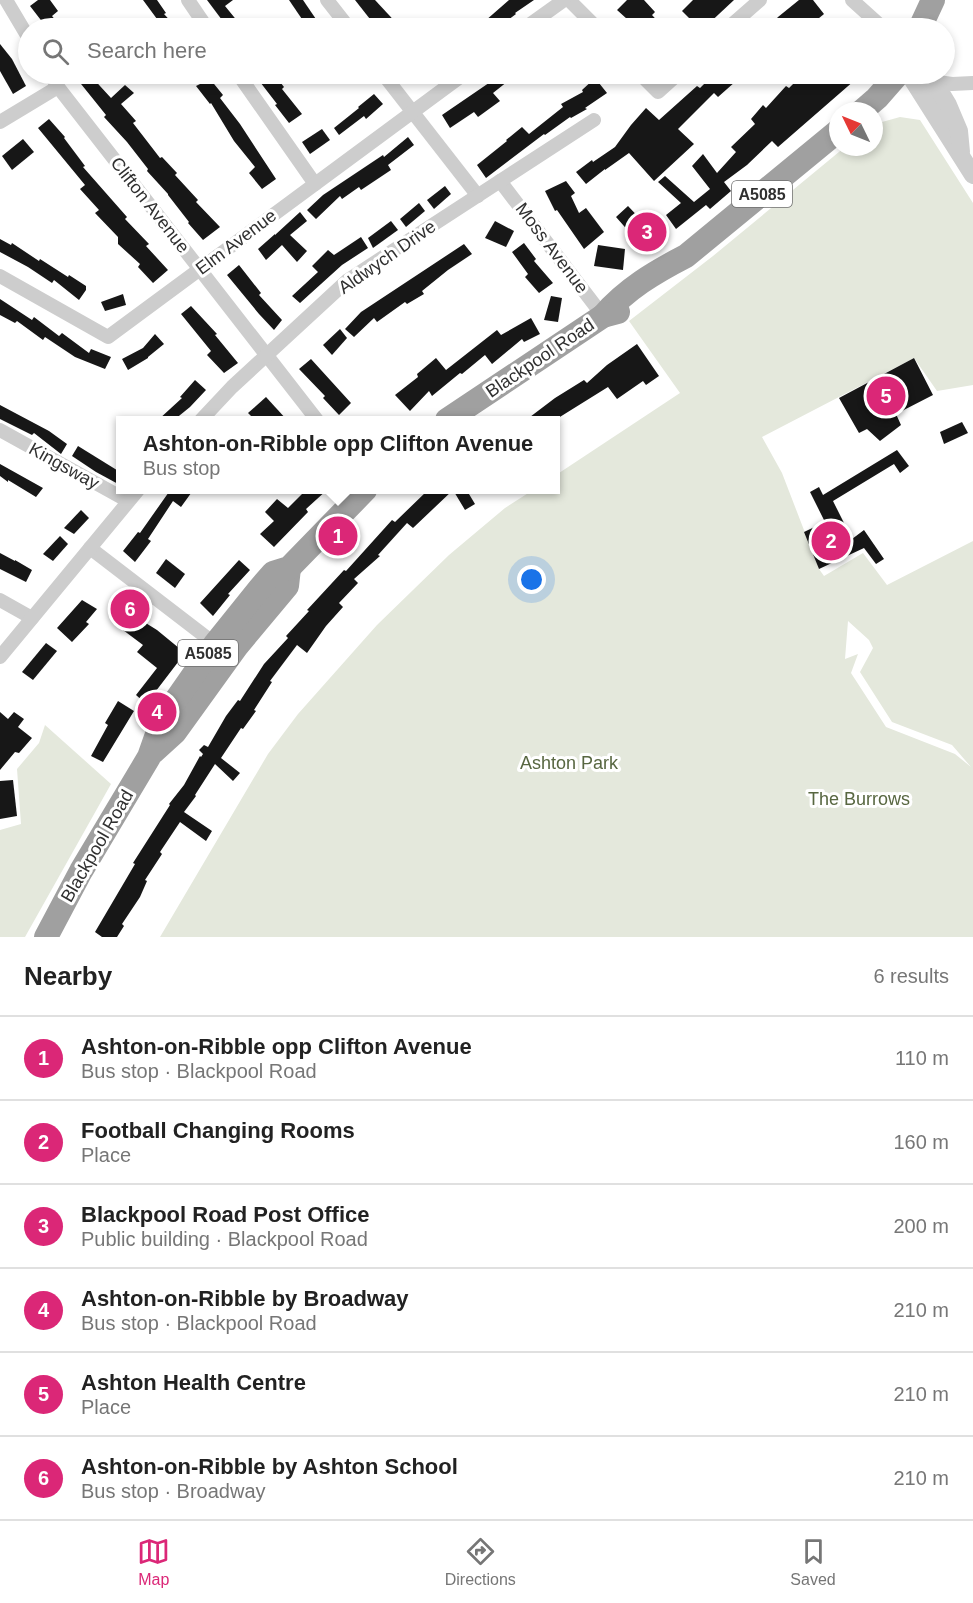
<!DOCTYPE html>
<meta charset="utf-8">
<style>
:root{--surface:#fff;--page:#f6f6f6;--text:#222;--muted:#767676;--line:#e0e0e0;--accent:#db2777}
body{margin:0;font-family:Arial,sans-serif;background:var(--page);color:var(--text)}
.compass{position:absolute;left:829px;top:102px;width:54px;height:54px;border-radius:50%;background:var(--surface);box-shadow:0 3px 9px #0003;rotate:313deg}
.you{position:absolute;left:532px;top:580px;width:21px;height:21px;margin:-15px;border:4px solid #fff;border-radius:50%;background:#1a73e8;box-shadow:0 0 0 9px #1a73e833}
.badge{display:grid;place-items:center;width:39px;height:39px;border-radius:50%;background:var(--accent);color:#fff;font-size:20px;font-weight:700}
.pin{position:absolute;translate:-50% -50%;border:3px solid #fff;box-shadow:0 2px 6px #0006}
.popup{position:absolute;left:116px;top:416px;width:444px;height:78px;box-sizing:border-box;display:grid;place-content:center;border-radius:0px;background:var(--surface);filter:drop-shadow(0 2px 4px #0005);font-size:20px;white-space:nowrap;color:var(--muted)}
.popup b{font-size:22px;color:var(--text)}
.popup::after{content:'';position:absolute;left:50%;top:100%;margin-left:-12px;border:12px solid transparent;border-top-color:var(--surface)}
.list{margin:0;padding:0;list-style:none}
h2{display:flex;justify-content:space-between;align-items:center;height:78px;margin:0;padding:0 24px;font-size:26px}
h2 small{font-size:20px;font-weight:400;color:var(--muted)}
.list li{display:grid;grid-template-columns:39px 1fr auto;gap:18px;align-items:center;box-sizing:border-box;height:84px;padding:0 24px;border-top:2px solid var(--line)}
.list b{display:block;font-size:22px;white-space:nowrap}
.list p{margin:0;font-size:20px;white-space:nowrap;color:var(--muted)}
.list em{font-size:20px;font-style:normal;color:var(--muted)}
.icon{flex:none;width:33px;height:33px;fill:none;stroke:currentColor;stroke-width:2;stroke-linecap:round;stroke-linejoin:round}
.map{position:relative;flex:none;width:973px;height:937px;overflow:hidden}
.search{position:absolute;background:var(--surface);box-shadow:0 3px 9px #0003;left:18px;right:18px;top:18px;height:66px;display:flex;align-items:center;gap:15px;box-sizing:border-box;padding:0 21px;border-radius:33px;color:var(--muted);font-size:22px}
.sheet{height:582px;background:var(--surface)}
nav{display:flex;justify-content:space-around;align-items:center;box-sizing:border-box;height:84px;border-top:2px solid var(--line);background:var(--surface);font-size:16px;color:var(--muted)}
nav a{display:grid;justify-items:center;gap:3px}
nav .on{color:var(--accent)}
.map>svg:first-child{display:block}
.green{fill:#e4e8dc;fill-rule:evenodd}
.building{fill:#171717}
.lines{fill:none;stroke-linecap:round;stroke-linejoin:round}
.minor{stroke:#cdcdcd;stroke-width:14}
.tertiary{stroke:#cdcdcd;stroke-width:18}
.trunk{stroke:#a0a0a0;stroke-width:24}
.labels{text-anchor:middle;stroke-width:6;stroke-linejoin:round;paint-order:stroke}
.shield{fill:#fff;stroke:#6e6e6e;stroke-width:1.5}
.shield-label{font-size:16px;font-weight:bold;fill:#303030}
.street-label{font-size:18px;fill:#303030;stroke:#fff}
.park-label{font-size:18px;fill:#586741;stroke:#fff}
</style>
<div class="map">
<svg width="973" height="937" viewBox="0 0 973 937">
<rect width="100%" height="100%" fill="#fff"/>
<!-- green -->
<g class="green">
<path d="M900 117 920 120 973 203V385L937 391 914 358 762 437 782 473 819 569 824 576 863 553 887 585 973 541V937H160L268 754 298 714 377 625 449 555 505 508 533 490H556V475L680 393 629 321 713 256 845 147H874V127L882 122ZM848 621 869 640 873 648 860 672 892 722 952 745 971 767 955 754 886 727 851 673 858 654 845 659Z"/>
<polygon points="45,725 111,784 25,937 0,937 0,830 21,824 17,769 39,743"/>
</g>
<!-- building -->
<g class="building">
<polygon points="38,0 50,0 58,11 52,16 62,28 47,28 30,6"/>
<polygon points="143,0 157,0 166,13 164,14 177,28 142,28 157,19"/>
<polygon points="207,0 233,0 225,6 243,28 225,28 220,21 222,20"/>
<polygon points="289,0 303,0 322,28 308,28"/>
<polygon points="355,0 375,0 401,28 377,28"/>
<polygon points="509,0 534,0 515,13 516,14 497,28 477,28"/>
<polygon points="627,0 644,0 655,12 652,15 664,28 637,28 617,10"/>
<polygon points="693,0 734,0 704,28 699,28 682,11"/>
<polygon points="799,0 813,0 824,14 807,28 768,28 778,17"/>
<polygon points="0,44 12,59 26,86 13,94 0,71"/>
<polygon points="73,74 89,74 111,98 125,85 134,93 121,104 136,121 133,123 160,158 162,157 177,173 175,175 198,200 196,202 220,227 203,240 188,223 189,222 168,195 168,194 147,171 148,169 127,142 104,117 106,115"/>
<polygon points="192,74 206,74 223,95 220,98 240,124 276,179 262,189 249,173 255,167 234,141 211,103 210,104 196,86 200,84"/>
<polygon points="262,74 274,74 284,87 282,89 302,114 289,123 275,105 277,104 257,78"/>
<polygon points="502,74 517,74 493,93 500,101 478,117 474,112 450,128 442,115"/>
<polygon points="714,74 744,74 718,97 714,93 678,129 694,144 654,181 629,153 605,170 605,169 586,184 576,172 592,160 593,162 615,147 631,125 646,108 659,120 697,86 700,88"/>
<polygon points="803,74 849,74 855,80 778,147 772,141 747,165 724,182 731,191 710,209 706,205 676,229 666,215 681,203 658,182 665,176 694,202 710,189 692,166 703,154 717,173 736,152 731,147 755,124 751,119 763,105 766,108 786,86 789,88"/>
<polygon points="595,78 607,93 585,108 587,109 571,118 570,117 545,135 544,134 486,178 477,165 507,141 506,140 522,127 529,134 563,107 561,104 583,92 582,90"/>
<polygon points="374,94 383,104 366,119 364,116 339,135 334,128 359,108 358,107"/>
<polygon points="49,119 65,137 64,138 85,166 83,167 127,217 125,219 149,244 146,246 168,270 153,283 138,267 140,264 118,244 118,237 95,213 99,210 80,189 85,185 38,128"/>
<polygon points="322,129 330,140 310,154 302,142"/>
<polygon points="408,137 414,145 388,165 391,170 361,190 359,187 342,199 340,196 316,219 307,210 323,195 383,155 384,157"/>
<polygon points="23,139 34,152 12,170 2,156"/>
<polygon points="566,181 575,193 571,196 579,213 586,208 604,232 584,249 557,210 555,211 545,191"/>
<polygon points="445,186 451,194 434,209 427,200"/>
<polygon points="419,203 425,211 406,227 400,219"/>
<polygon points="628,206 647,226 649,222 661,231 646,251 616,217"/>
<polygon points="300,212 307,221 290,235 307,251 297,262 282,245 266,260 258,249 275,234 275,235"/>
<polygon points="391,221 398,230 373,248 368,238"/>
<polygon points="495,221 514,231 506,247 485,238"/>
<polygon points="361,237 368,248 342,265 300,303 292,296 318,272 312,266 328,250 334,255"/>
<polygon points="0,239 11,245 12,243 39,261 40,259 68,277 69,275 86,286 86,290 79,300 54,280 52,283 28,267 0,252"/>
<polygon points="524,243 536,259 534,261 553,283 539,293 525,277 528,274 512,252"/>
<polygon points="464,244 472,254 448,270 422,291 424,294 407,304 405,302 377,322 374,318 354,337 345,329 361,312"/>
<polygon points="598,245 625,249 623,270 594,266"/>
<polygon points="239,265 261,293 259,295 282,320 274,330 259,314 227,275"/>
<polygon points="123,294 126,305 105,311 101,302"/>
<polygon points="551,296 562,298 558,322 544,320"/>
<polygon points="0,299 32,320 34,317 59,336 62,333 89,353 91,349 111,357 105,369 75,357 45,337 43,340 17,321 15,323 0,315"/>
<polygon points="191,306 217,334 215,335 238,363 224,373 207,355 211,351 181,314"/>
<polygon points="531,318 540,334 524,342 522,339 492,364 485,355 462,374 460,373 432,396 429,391 410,411 395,395 418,377 417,374 436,358 446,370 497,330 501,335"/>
<polygon points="340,329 347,338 332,355 323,345"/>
<polygon points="155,334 164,344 148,357 148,358 128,370 122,359 143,348"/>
<polygon points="637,344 659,376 646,385 643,381 617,399 608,387 555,420 526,420 555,398 584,380 587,383 607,365"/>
<polygon points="914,358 933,395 896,414 901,425 880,441 867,429 859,433 839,398"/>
<polygon points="311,359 351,403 339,415 323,398 325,396 299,369"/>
<polygon points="195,380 206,390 190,407 174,420 158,420 182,398 180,397"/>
<polygon points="266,397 287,420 255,420 248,413"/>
<polygon points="0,405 49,431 67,444 61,454 34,433 32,435 0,419"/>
<polygon points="962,422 968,433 944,444 940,432"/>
<polygon points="78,446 120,472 120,485 96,472 72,456"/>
<polygon points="897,450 909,466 900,473 894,464 833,501 852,539 864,530 884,559 876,564 864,548 819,569 804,532 825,522 810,492 819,487 823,495"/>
<polygon points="0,464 43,488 36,497 8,480 8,482 0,476"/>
<polygon points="171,489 194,489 181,507 173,501 148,539 151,541 135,562 123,551 138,532 140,533"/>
<polygon points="307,489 328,489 306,509 308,512 274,547 260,534 274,521 265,512 277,499 288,508"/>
<polygon points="429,489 466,489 475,504 465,510 453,490 413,528 407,523 378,555 380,556 354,579 358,583 339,603 343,607 326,626 307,653 297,645 270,681 272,682 254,710 256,711 243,729 241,728 221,758 240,773 233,781 215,764 195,795 196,796 184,812 212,831 206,841 180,822 160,852 162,854 145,880 147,881 140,897 122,924 124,926 117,937 102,937 95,932 135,864 133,863 170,805 169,804 184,785 200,756 201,757 203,754 199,750 204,745 208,747 226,716 238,700 240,701 264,664 288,638 286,636 309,611 307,610 344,570 346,571 392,520 395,522"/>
<polygon points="81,510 89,518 74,534 64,528"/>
<polygon points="60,536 68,544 53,561 43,554"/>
<polygon points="0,553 15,561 15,560 32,570 26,582 0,569"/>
<polygon points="166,559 185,574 175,588 156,573"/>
<polygon points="239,560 250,570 228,594 230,595 213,616 200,603"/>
<polygon points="82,600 97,609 86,622 89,624 72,642 57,628"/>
<polygon points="128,612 157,630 185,653 146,704 136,695 157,668 137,652 143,645 119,627"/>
<polygon points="46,643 57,651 33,680 22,672"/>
<polygon points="118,701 134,711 103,762 91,756 108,725 105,723"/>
<polygon points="0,712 8,719 14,712 24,719 18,727 32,738 19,753 15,752 0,770"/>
<polygon points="13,780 17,816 0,819 0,781"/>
</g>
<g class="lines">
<!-- minor -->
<g class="minor">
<polyline points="6,0 28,37"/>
<polyline points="188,0 207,28"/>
<polyline points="327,0 349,28"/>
<polyline points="569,0 597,28"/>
<polyline points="852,0 883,28"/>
<polyline points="525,28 564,0"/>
<polyline points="728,28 760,0"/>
<polyline points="50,74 58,87 317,420"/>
<polyline points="238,74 315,184"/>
<polyline points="383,74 478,196"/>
<polyline points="640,74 658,92 678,74"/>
<polyline points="931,81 952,84 973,83"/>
<polyline points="0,122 58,87"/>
<polyline points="500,181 603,316"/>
<polyline points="0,276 108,337 464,74"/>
<polyline points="201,420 232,387 348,280 594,120"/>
<polyline points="0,430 128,501"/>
<polyline points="90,548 219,647"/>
<polyline points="0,600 32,618"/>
<polyline points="0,657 138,490"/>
</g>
<!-- tertiary -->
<g class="tertiary">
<polyline points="909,74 973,175"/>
<polyline points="918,74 931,81 939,90 948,105 959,131 961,152"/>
</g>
<!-- trunk -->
<g class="trunk">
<polyline points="920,28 933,0"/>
<polyline points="862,111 877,98 898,74"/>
<path d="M603 316C626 289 655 272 686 256L838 131"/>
<polyline points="447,420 603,316 618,312"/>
<polyline points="153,752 175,732 237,646 287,586 289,568"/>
<polyline points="46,937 81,871 149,757 161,723 164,717 215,644 260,588 273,573 289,568 365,490"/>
</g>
</g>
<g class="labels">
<!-- shield labels -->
<g class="shield">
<rect x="732" y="181" width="60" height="26" rx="4.5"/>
<rect x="178" y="640" width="60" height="26" rx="4.5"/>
</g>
<g class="shield-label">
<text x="762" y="200">A5085</text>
<text x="208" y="659">A5085</text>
</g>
<!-- street labels -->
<g class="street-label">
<text transform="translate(150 205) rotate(52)" y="6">Clifton Avenue</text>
<text transform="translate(236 242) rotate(-37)" y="6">Elm Avenue</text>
<text transform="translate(552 248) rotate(53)" y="6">Moss Avenue</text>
<text transform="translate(387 257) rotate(-35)" y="6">Aldwych Drive</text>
<text transform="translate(540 358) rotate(-34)" y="6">Blackpool Road</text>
<text transform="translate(64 466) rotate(29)" y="6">Kingsway</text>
<text transform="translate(97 846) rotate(-60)" y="6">Blackpool Road</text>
</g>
<!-- park labels -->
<g class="park-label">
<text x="569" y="769">Ashton Park</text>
<text x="859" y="805">The Burrows</text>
</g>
</g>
</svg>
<svg class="compass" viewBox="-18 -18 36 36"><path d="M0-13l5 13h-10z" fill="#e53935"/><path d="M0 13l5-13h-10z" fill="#767676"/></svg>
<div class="you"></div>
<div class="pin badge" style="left:338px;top:536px">1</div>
<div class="popup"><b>Ashton-on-Ribble opp Clifton Avenue</b>Bus stop</div>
<div class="pin badge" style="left:831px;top:541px">2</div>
<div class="pin badge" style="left:647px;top:232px">3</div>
<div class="pin badge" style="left:157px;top:712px">4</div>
<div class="pin badge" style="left:886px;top:396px">5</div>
<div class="pin badge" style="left:130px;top:609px">6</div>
<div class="search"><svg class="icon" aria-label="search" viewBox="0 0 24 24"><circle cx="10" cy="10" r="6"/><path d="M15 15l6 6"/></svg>Search here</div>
</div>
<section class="sheet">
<h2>Nearby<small>6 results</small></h2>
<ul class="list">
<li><span class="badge">1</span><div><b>Ashton-on-Ribble opp Clifton Avenue</b><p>Bus stop · Blackpool Road</p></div><em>110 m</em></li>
<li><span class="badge">2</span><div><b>Football Changing Rooms</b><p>Place</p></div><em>160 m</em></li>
<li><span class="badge">3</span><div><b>Blackpool Road Post Office</b><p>Public building · Blackpool Road</p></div><em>200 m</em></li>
<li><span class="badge">4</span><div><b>Ashton-on-Ribble by Broadway</b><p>Bus stop · Blackpool Road</p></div><em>210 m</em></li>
<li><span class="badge">5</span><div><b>Ashton Health Centre</b><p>Place</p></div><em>210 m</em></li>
<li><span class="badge">6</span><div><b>Ashton-on-Ribble by Ashton School</b><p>Bus stop · Broadway</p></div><em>210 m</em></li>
</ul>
</section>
<nav>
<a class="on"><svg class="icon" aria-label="map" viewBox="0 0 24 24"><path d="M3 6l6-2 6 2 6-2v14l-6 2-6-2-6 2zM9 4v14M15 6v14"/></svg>Map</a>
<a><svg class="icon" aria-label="directions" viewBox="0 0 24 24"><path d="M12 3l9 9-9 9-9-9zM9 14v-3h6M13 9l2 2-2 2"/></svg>Directions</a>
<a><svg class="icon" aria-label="saved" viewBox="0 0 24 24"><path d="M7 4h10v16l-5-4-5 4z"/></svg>Saved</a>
</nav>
